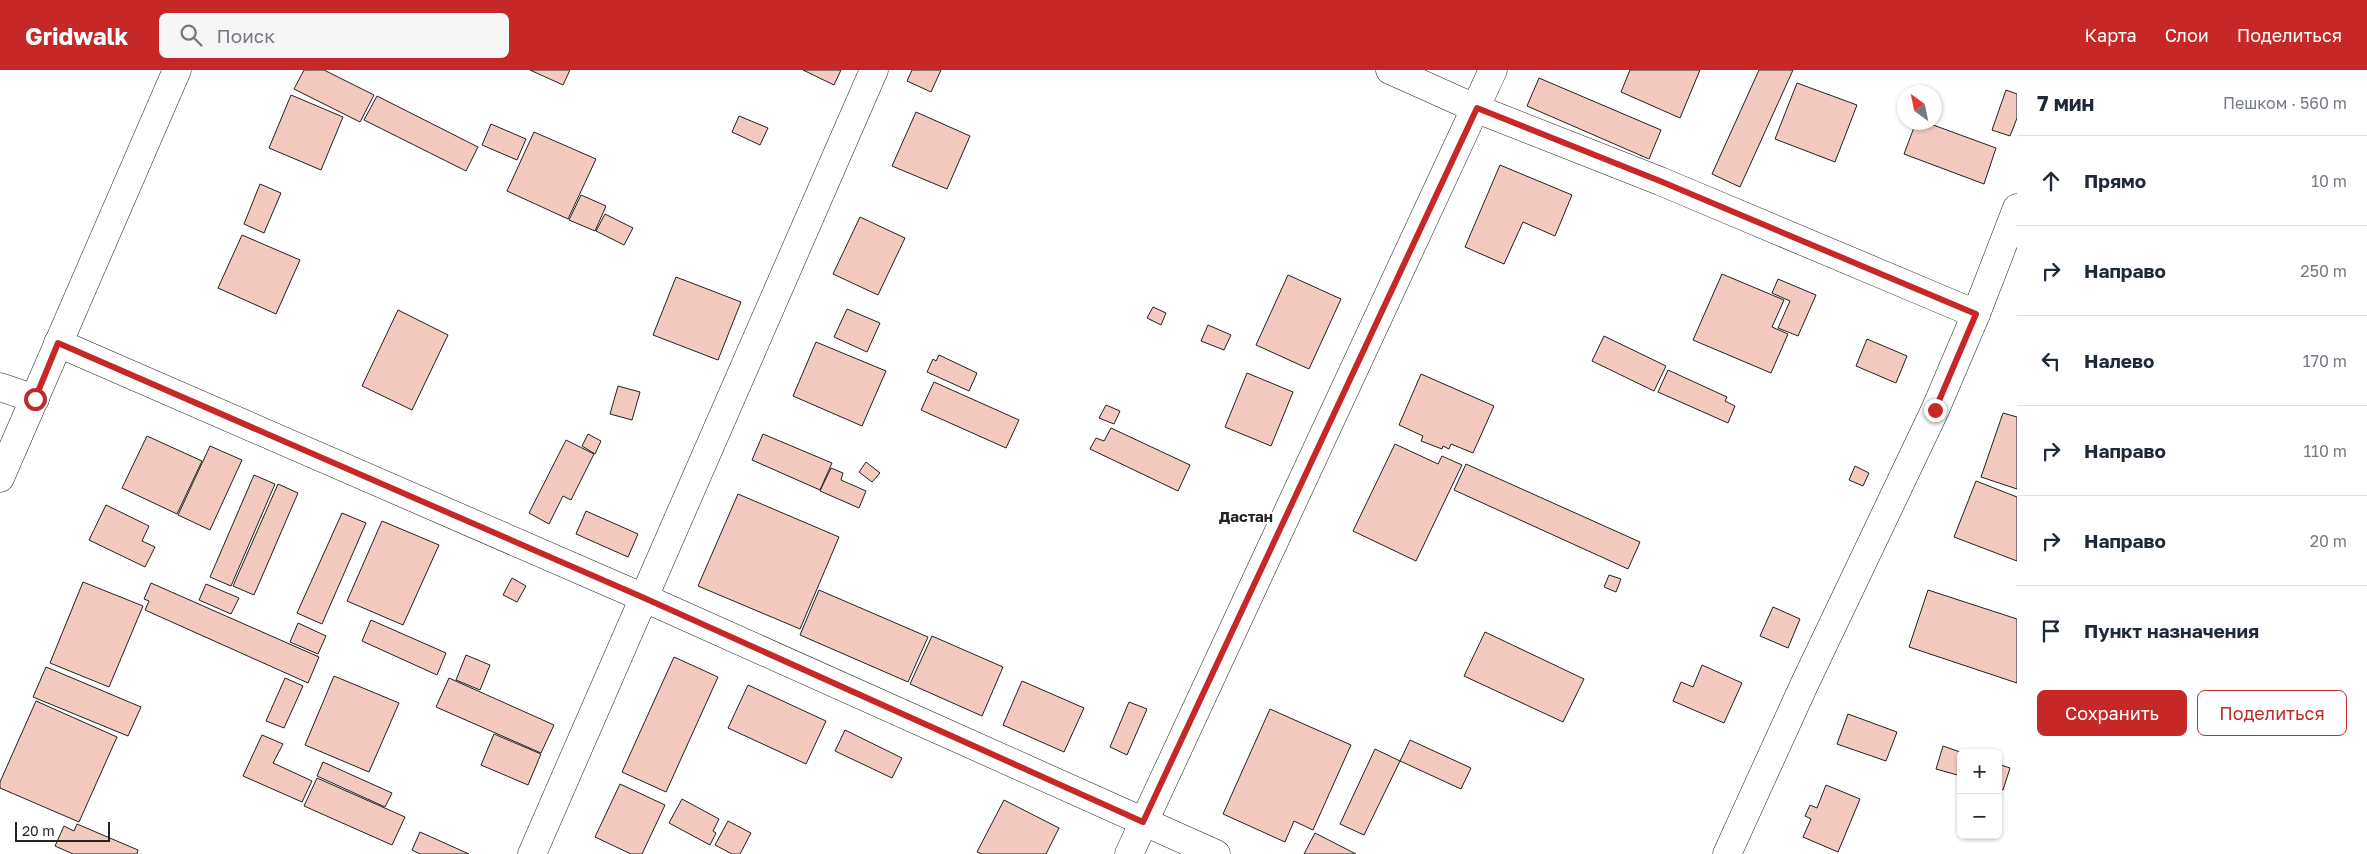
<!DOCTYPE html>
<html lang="ru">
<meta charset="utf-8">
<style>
:root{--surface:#fff;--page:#f6f6f7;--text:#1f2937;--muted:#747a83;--line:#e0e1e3;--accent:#c62828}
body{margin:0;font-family:"Golos Text",sans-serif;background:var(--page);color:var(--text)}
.controls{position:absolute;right:15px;bottom:15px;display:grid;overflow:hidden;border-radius:8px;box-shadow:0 1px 4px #0004}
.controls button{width:45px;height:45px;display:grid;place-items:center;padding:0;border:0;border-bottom:1px solid var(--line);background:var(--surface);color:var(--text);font:25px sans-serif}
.compass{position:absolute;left:1897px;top:15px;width:45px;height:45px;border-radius:50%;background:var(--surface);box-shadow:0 1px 4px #0004;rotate:327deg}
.scale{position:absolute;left:15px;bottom:12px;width:95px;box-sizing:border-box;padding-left:5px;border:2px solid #222;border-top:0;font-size:14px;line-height:18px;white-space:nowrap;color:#222;-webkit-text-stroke:4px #fff;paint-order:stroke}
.stop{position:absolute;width:15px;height:15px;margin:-11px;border:4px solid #c62828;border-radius:50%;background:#fff}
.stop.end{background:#c62828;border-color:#fff;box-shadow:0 1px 5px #0008}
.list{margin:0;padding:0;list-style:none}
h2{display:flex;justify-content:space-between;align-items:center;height:65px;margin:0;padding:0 20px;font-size:21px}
h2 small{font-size:16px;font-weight:400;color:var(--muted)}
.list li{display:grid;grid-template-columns:32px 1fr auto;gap:15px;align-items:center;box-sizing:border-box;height:90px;padding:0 20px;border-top:1px solid var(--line)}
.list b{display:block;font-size:19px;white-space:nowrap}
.list em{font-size:16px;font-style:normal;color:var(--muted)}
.actions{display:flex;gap:10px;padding:15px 20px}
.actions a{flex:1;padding:11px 0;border:1px solid var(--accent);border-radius:8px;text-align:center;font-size:18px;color:var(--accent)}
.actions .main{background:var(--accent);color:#fff}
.icon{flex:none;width:28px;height:28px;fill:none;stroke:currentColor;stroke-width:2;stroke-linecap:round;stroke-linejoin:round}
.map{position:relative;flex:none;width:2017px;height:784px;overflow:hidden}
header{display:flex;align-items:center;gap:30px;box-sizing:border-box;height:70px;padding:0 25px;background:var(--accent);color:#fff}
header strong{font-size:24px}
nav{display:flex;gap:28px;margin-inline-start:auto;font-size:18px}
.search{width:350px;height:45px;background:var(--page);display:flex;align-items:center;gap:12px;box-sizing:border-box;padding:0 18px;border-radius:8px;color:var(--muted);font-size:19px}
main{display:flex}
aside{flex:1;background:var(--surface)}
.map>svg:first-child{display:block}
.building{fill:#f3c9c0;stroke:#222}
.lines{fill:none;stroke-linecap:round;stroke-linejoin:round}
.minor-casing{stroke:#222;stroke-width:29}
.secondary-casing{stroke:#222;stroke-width:29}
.minor{stroke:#fff;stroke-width:28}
.secondary{stroke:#fff;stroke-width:28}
.route{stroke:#c62828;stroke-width:6}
.labels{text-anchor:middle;stroke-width:4;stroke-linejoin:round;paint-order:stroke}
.quarter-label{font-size:15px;font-weight:bold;fill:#222;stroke:#fff}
</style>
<header>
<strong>Gridwalk</strong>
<div class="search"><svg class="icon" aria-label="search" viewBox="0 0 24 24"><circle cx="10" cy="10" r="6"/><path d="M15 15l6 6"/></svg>Поиск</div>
<nav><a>Карта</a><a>Слои</a><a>Поделиться</a></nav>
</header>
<main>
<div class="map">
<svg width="2017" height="784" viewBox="0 0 2017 784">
<rect width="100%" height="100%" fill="#fff"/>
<!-- building -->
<g class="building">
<polygon points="304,0 324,0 374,25 360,52 294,19"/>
<polygon points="530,0 570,0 563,15"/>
<polygon points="803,0 841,0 834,15"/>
<polygon points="912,0 941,0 931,22 907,11"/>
<polygon points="1630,0 1700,0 1680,48 1621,22"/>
<polygon points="1759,0 1793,0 1740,117 1712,104"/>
<polygon points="1539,8 1661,60 1649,89 1527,36"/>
<polygon points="1797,13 1857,35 1835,92 1775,69"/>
<polygon points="2006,20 2017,24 2017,48 2010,66 1992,60"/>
<polygon points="291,25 343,47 321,100 269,78"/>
<polygon points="377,26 478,77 466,101 364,50"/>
<polygon points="916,42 970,66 947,119 892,96"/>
<polygon points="739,46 768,58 760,75 732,62"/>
<polygon points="1916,52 1925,52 1996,78 1984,114 1904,84"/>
<polygon points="491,54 526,69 517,90 482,75"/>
<polygon points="534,62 596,89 568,149 507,121"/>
<polygon points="1500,95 1572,125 1555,166 1523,152 1504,194 1465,177"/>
<polygon points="260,114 281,123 264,163 244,154"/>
<polygon points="581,125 606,136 595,161 569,150"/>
<polygon points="605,144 633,158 624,175 596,161"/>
<polygon points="860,147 905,168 878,225 833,204"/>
<polygon points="242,165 300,190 276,244 218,218"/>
<polygon points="1722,204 1784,230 1772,257 1788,264 1771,303 1693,270"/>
<polygon points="1288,205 1341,229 1309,299 1256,275"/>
<polygon points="676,207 741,232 718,290 653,265"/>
<polygon points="1778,209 1816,225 1798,266 1778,258 1790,231 1772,223"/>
<polygon points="1153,237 1166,243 1161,255 1147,248"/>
<polygon points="847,239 880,253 867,282 834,267"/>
<polygon points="398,240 448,265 412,340 362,316"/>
<polygon points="1208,255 1231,265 1224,280 1201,271"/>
<polygon points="1604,266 1666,296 1654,321 1592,291"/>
<polygon points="1867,269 1907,286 1896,313 1856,296"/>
<polygon points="816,272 886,301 862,356 793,326"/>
<polygon points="939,285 977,303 969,321 927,302 933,289 936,291"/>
<polygon points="1668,300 1727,327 1725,331 1735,336 1728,353 1658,322"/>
<polygon points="1247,303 1293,322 1271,376 1225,357"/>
<polygon points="1421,304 1494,336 1473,383 1451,374 1449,379 1443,376 1442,379 1421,371 1423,366 1399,355"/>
<polygon points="934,312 1019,350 1006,378 921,340"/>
<polygon points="618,316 640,322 632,350 610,344"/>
<polygon points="1106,335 1120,341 1114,354 1099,348"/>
<polygon points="2003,343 2017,347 2017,419 1981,407"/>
<polygon points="1111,358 1190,395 1178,421 1090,379 1096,368 1104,371"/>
<polygon points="588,364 601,371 595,384 582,376"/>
<polygon points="763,364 832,393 820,420 752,390"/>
<polygon points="147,366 202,391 177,444 122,418"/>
<polygon points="566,370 594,384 571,430 563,426 549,454 529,443"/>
<polygon points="1395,374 1438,394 1442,386 1462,395 1416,491 1353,461"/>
<polygon points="210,376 242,390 210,460 178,445"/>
<polygon points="866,392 880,403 872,412 859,402"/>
<polygon points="1466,394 1640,472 1628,499 1454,420"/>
<polygon points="1855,396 1869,403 1863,416 1849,410"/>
<polygon points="831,398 843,403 841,410 866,421 859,438 820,421"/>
<polygon points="254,405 275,414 231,516 210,507"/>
<polygon points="1976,411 2017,427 2017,491 1954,467"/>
<polygon points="278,414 298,423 254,525 233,516"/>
<polygon points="738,424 839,467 800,559 698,516"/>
<polygon points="106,435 149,456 142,471 155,477 145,497 89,470"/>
<polygon points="586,441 638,464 628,487 576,464"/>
<polygon points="342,443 366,453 322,554 297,543"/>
<polygon points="382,451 439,475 403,555 347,531"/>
<polygon points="1609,505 1621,509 1616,522 1604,517"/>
<polygon points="512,508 526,516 517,532 503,525"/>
<polygon points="83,512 143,536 109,617 50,593"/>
<polygon points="151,513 319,587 308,613 145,540 149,531 144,529"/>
<polygon points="206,514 239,528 231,544 199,530"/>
<polygon points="819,520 928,567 908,612 800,565"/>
<polygon points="1928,520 2017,549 2017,613 1909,577"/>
<polygon points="1773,537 1800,549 1788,578 1760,566"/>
<polygon points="371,550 446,583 437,605 362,571"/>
<polygon points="298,553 326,566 318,584 290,572"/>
<polygon points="1485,562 1584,609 1563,652 1464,606"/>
<polygon points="932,566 1003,597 982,646 910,614"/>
<polygon points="466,585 490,595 480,620 456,610"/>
<polygon points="674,587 718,607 666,722 622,702"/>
<polygon points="1702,595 1742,613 1724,653 1673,631 1681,612 1693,617"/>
<polygon points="46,597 141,637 128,666 33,627"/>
<polygon points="334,606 399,633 369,702 305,675"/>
<polygon points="285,608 303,616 284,658 266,651"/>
<polygon points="449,608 554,655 541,683 436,637"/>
<polygon points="1022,611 1084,638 1064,682 1003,655"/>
<polygon points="748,615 826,651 806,694 728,658"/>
<polygon points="36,631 117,667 79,752 0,718 0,712"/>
<polygon points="1129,632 1147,639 1127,685 1110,677"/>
<polygon points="1270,639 1351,675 1313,760 1294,751 1285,772 1223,744"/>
<polygon points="1848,644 1897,662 1886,691 1837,674"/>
<polygon points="845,660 902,688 892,708 835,681"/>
<polygon points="494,664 541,684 528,715 481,695"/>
<polygon points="262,665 283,674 273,693 312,711 302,732 243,706"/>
<polygon points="1410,670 1471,698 1461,719 1400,691"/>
<polygon points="1943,676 1963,683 1961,683 1961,706 1936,699"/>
<polygon points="1375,679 1400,691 1364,765 1340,754"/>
<polygon points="323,692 392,723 385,737 317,706"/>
<polygon points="1998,694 2010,698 2003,720 1998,718"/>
<polygon points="317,708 405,747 392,775 304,736"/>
<polygon points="620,714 665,735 642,784 631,784 595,767"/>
<polygon points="1826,715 1860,729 1838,782 1803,767 1811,749 1805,746 1810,735 1817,738"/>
<polygon points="682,729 719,749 713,761 716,763 710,775 669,753"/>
<polygon points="1004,730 1059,758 1046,784 982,784 977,782"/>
<polygon points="728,751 751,763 740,784 732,784 715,775"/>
<polygon points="77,754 138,780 137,784 73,784 55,776 64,756 74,761"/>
<polygon points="420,762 469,784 420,784 412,780"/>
<polygon points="1315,763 1356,784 1304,784"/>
</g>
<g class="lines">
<!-- minor casing -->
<g class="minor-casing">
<g id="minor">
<polyline points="1390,0 1477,39 1660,111 1976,244"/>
<polyline points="58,273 642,527 1216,784"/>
<polyline points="0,317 35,329"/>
<polyline points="532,784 874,0"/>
<polyline points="1129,784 1493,0"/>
<polyline points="1727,784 1805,613 1935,340 1976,244 2017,138"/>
</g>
</g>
<!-- secondary casing -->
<g class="secondary-casing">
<polyline id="secondary" points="0,408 177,0"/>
</g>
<!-- minor -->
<use href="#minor" class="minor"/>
<!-- secondary -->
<use href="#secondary" class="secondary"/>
</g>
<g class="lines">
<!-- route -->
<polyline class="route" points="35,329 58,273 642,527 1143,752 1477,38 1660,111 1976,244 1935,340"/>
</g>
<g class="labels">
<!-- quarter labels -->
<g class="quarter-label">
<text x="1246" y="452">Дастан</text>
</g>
</g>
</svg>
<div class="controls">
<button>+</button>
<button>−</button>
</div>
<svg class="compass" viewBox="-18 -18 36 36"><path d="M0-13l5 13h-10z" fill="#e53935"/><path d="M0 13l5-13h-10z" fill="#747a83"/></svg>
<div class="scale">20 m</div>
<div class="stop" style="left:35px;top:329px"></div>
<div class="stop end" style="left:1935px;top:340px"></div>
</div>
<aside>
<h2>7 мин<small>Пешком · 560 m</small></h2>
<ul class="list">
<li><svg class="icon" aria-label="ahead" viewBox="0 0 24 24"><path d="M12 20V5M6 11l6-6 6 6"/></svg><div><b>Прямо</b></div><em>10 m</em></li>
<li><svg class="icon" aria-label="right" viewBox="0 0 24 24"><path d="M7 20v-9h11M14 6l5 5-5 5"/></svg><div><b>Направо</b></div><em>250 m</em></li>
<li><svg class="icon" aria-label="left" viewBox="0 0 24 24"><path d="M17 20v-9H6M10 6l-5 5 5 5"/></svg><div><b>Налево</b></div><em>170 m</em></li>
<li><svg class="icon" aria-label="right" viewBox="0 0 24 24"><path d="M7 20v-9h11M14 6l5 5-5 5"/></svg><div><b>Направо</b></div><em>110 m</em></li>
<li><svg class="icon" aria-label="right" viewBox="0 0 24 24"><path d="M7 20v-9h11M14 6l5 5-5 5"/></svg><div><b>Направо</b></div><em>20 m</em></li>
<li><svg class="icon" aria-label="arrive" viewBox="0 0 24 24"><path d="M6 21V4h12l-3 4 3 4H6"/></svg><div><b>Пункт назначения</b></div></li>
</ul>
<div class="actions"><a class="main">Сохранить</a><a>Поделиться</a></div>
</aside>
</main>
